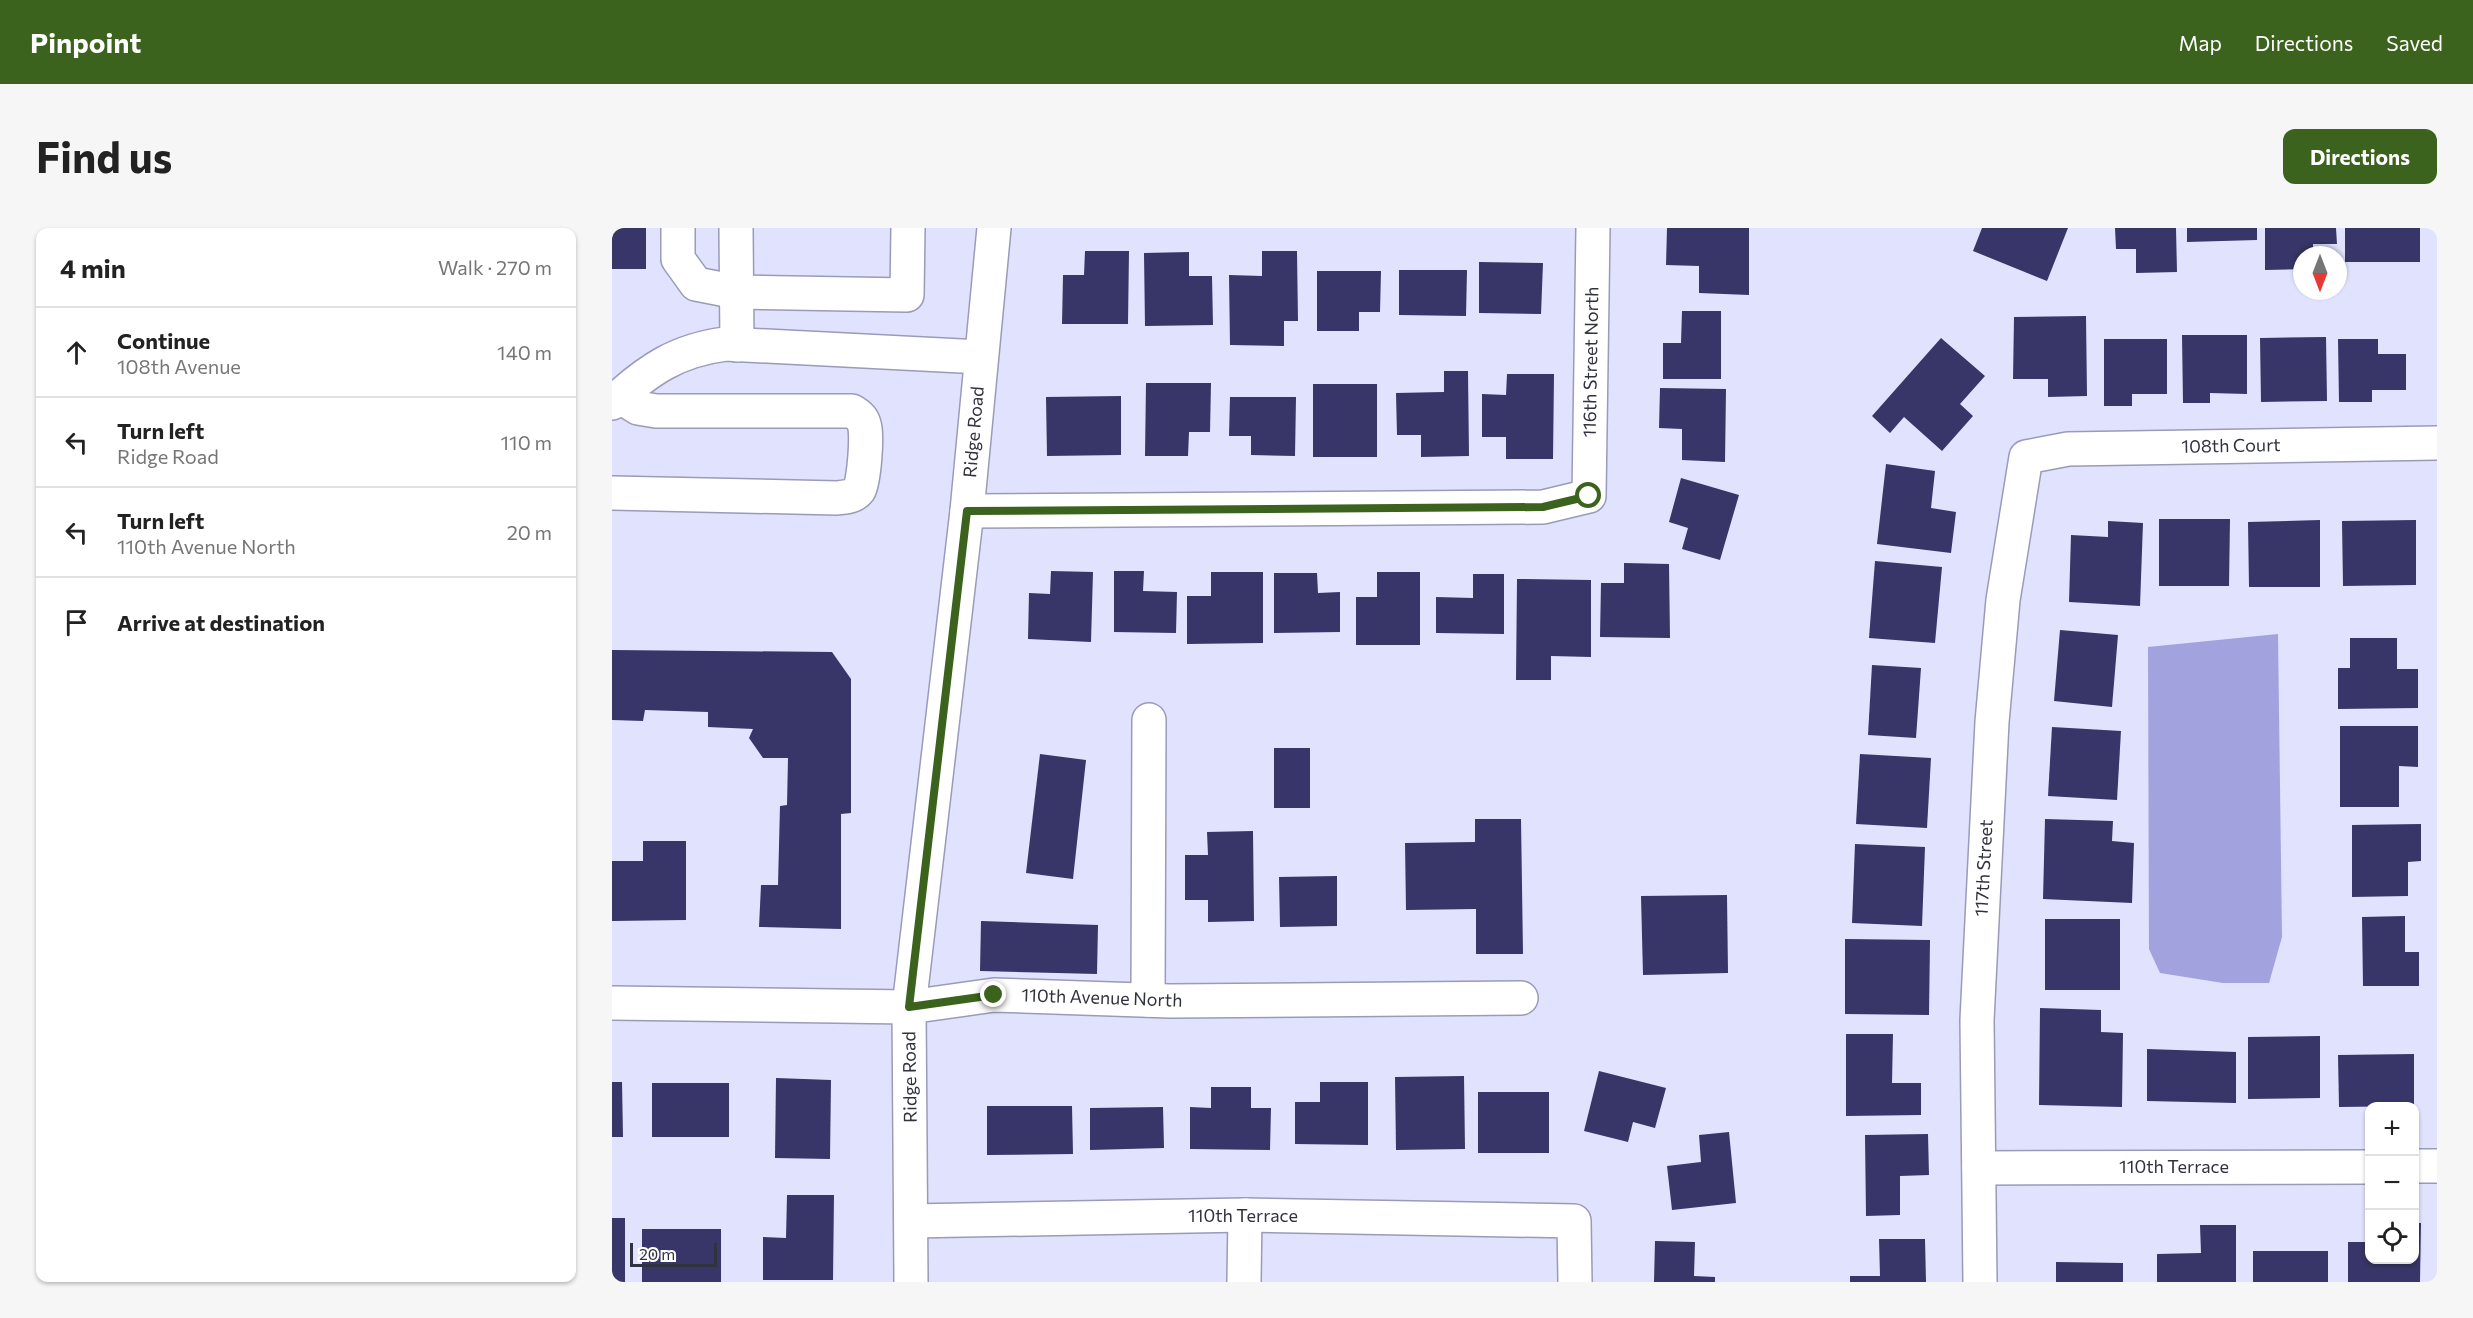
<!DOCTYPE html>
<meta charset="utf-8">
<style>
:root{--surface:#fff;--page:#f6f6f6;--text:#222;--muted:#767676;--line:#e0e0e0;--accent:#3c631d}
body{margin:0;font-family:Commissioner,sans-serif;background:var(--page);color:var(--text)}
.controls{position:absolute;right:18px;bottom:18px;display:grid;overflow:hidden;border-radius:12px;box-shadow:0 2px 4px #0004}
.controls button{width:54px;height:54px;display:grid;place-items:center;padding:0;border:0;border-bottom:2px solid var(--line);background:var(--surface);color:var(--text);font:30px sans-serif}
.compass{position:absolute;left:1681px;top:18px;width:54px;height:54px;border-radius:50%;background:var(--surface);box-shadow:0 2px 4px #0004;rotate:180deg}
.scale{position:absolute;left:18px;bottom:15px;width:87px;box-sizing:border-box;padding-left:6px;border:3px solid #31323f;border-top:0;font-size:16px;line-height:21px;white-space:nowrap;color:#31323f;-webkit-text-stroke:4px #fff;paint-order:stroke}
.stop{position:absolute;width:18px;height:18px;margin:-14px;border:4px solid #3c631d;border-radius:50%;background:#fff}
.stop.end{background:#3c631d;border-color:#fff;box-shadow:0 2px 6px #0008}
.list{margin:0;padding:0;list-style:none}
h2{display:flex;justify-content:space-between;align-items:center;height:78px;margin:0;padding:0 24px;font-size:26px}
h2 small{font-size:20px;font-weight:400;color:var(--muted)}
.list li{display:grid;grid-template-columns:39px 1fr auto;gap:18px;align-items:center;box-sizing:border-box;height:90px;padding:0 24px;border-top:2px solid var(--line)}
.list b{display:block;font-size:22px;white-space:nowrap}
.list p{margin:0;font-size:20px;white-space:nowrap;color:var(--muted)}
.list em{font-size:20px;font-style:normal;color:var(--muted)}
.icon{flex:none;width:33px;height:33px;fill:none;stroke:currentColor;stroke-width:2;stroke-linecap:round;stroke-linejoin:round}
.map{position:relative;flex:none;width:1825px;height:1054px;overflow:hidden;border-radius:12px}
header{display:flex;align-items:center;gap:36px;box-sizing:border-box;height:84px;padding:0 30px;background:var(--accent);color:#fff}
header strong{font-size:28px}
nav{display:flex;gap:33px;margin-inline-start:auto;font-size:21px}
.intro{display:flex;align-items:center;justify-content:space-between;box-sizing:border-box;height:144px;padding:0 36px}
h1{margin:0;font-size:42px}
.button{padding:15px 27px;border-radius:12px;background:var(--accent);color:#fff;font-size:21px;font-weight:700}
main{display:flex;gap:36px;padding:0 36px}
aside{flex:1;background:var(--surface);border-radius:12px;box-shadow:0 2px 4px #0004}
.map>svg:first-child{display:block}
.water{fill:#a2a2de}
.building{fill:#383568}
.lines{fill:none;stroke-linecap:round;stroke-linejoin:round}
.minor-casing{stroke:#9a9abb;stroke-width:36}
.minor{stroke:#fff;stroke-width:33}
.route{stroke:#3c631d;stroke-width:8}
.labels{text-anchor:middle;stroke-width:6;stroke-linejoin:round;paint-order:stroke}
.street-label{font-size:18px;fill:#31323f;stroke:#fff}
</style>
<header>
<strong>Pinpoint</strong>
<nav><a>Map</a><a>Directions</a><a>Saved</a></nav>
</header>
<div class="intro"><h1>Find us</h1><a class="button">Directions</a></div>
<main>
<aside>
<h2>4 min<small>Walk · 270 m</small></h2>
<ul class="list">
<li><svg class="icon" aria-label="ahead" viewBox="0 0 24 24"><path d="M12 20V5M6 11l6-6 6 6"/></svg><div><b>Continue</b><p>108th Avenue</p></div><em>140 m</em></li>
<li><svg class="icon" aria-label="left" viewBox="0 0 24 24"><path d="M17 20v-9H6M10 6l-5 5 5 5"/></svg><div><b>Turn left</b><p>Ridge Road</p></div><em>110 m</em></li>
<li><svg class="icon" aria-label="left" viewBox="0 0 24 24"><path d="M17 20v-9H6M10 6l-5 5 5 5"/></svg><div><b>Turn left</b><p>110th Avenue North</p></div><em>20 m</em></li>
<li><svg class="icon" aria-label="arrive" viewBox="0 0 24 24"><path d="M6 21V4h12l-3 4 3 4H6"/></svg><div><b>Arrive at destination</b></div></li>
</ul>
</aside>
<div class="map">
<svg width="1825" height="1054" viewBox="0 0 1825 1054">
<rect width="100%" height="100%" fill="#e1e2fd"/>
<!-- water -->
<polygon class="water" points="1666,406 1670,709 1657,755 1611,755 1548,745 1537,721 1536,419"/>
<!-- building -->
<g class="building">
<rect x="0" y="0" width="34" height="41"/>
<polygon points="1055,0 1137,0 1137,67 1087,65 1087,38 1054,37"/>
<polygon points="1370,0 1456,0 1435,53 1361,23"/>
<polygon points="1503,0 1564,0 1565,44 1524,45 1524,21 1504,21"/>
<polygon points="1575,0 1645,0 1645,12 1575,14"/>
<polygon points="1653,0 1724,0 1725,16 1701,16 1701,27 1690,27 1690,41 1653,42"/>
<rect x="1733" y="0" width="75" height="34"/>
<polygon points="473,23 517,23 516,96 450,96 451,47 472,47"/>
<polygon points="650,23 685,23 686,93 672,93 672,118 618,117 617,47 650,48"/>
<polygon points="577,24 577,48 600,48 601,97 533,98 532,25"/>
<polygon points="867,34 931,35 929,86 867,85"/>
<polygon points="787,42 855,42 854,88 787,87"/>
<polygon points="705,43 769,43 768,84 747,84 747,103 705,103"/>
<polygon points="1070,83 1109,83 1109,151 1051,151 1051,115 1069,115"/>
<polygon points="1474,88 1475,168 1436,169 1436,151 1401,151 1402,89"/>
<polygon points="1570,107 1635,107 1635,166 1598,165 1598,175 1571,175"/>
<polygon points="1714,109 1715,173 1649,174 1648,110"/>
<polygon points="1329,110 1373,148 1348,176 1361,188 1330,223 1292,189 1278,205 1260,188"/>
<polygon points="1492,111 1555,111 1555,166 1520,166 1520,178 1492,178"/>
<polygon points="1726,111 1766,111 1766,126 1794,126 1794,162 1760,162 1760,174 1727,174"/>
<polygon points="832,143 856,143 857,228 809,229 809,207 785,207 784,165 832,164"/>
<polygon points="895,146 942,146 941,231 894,231 894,209 870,209 870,166 894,167"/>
<polygon points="534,155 599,155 598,204 577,204 576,228 533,228"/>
<rect x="701" y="156" width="64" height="73"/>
<polygon points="1048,160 1114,161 1113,234 1070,232 1070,201 1047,200"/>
<polygon points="509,168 509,227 435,228 434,169"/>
<polygon points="618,169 684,169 683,228 639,227 639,208 617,208"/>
<polygon points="1274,236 1323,243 1319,280 1344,284 1339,325 1265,316"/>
<polygon points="1069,250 1127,267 1108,332 1070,321 1076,300 1057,294"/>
<polygon points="1547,291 1618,291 1617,358 1547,358"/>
<polygon points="1708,292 1708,359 1637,359 1636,294"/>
<polygon points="1804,292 1804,357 1731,358 1730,293"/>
<polygon points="1496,293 1531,295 1528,378 1457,374 1459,307 1496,309"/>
<polygon points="1263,333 1330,339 1323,415 1257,410"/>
<polygon points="1012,335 1057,336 1058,410 988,409 989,355 1012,355"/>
<polygon points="439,343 481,344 479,414 416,411 417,365 438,366"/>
<polygon points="502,343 532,343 531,363 565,364 564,405 502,404"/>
<polygon points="599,344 651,344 651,415 575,416 575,368 599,368"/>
<polygon points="765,344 808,344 808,417 744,417 744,369 765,369"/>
<polygon points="662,345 705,345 706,365 728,364 728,404 662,405"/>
<polygon points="861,346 892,346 892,406 824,405 824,369 861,370"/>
<polygon points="905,351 979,352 979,429 939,428 939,452 904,452"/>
<polygon points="1448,402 1506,407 1500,479 1442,473"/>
<polygon points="1738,410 1785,410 1785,441 1806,441 1806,480 1726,481 1726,440 1738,440"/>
<polygon points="0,422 220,424 239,451 239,585 229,586 229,701 147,699 149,657 166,657 168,578 175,577 176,530 151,530 137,510 141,501 96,499 96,484 33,482 31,493 0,492"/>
<polygon points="1260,437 1309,440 1304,510 1256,507"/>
<polygon points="1728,498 1806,498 1806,539 1787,538 1787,579 1728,579"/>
<polygon points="1440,499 1509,503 1505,572 1436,568"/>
<rect x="662" y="520" width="36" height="60"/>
<polygon points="428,526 474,532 461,651 414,645"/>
<polygon points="1248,526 1319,530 1315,600 1244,596"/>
<polygon points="863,591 909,591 911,726 864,726 864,681 794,682 793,615 863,614"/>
<polygon points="1433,591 1501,593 1500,613 1522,615 1520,675 1431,671"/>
<polygon points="1809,596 1809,633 1796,634 1796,668 1740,669 1740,597"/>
<polygon points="641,603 642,693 596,694 596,672 573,672 573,627 596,627 595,604"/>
<polygon points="31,613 74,613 74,692 0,693 0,633 31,633"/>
<polygon points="1243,616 1313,619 1310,698 1240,695"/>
<polygon points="725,648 725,698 668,699 667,649"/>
<polygon points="1115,667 1116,745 1031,747 1029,668"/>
<polygon points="1793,688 1793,724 1807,724 1807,758 1751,758 1750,689"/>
<rect x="1433" y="691" width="75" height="71"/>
<polygon points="369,693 486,697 485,746 368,743"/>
<polygon points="1233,711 1318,712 1317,787 1233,786"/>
<polygon points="1428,780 1489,782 1489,804 1511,805 1510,879 1427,877"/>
<polygon points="1234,806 1281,806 1280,855 1309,855 1309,887 1234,888"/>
<polygon points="1708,808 1708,870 1636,871 1636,809"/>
<polygon points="1535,821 1624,824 1624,875 1535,873"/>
<polygon points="1802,826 1802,878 1727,879 1726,827"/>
<polygon points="987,843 1054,860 1043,900 1021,894 1016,914 972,903"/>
<polygon points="852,848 853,921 784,922 783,849"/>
<polygon points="164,850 219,852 218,931 163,930"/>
<polygon points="0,854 10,854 11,909 0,909"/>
<polygon points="708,854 756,854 756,917 683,916 683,874 708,874"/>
<rect x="40" y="855" width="77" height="54"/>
<polygon points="599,859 639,859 639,880 659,880 658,922 578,921 578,879 599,880"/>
<rect x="866" y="864" width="71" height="61"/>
<polygon points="375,878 460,878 461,926 375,927"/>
<polygon points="551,879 552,920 478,922 478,880"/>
<polygon points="1117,904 1124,975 1060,982 1055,938 1089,934 1087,907"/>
<polygon points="1316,906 1317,947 1288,948 1288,987 1254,988 1253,907"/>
<polygon points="175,967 222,967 221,1052 151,1052 151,1009 174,1010"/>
<rect x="0" y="990" width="13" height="64"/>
<polygon points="1802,995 1809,995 1808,1054 1736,1054 1736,1014 1758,1014 1758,1032 1802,1032"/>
<polygon points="1588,997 1624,997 1624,1054 1545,1054 1545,1026 1589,1025"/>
<rect x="30" y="1001" width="79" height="53"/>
<polygon points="1267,1011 1313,1011 1314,1054 1238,1054 1238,1048 1268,1048"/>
<polygon points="1043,1013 1083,1014 1082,1048 1103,1049 1103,1054 1042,1054"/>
<rect x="1641" y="1023" width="75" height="31"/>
<polygon points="1444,1034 1511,1035 1511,1054 1444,1054"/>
</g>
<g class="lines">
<!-- minor casing -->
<g class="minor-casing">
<g id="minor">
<polyline points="66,0 66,31 84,56 125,64 295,67 296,0"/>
<polyline points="124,0 125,117"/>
<path d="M0 175C36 142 65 122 114 116L369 129"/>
<path d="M0 265 225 270C233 269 242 269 247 262 252 254 256 204 252 196 250 189 246 187 240 183H44L26 180 7 168"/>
<polyline points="355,283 931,279 977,268 981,0"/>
<polyline points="536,772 537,492"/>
<polyline points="0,775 297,779 382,767 558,773 909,770"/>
<polyline points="1802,938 1825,938"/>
<polyline points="1367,940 1758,939"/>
<polyline points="300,993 633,987 962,993 963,1054"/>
<polyline points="299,1054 297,779 355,283 382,0"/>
<polyline points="632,1054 633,987"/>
<polyline points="1368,1054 1365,792 1380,494 1391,372 1414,229 1456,221 1825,215"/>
</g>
</g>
<!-- minor -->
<use href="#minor" class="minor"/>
</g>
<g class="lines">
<!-- route -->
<polyline class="route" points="382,767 297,779 355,283 931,279 977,268"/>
</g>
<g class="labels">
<!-- street labels -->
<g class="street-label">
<text transform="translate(979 134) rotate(-89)" y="6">116th Street North</text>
<text transform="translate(362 204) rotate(-85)" y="6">Ridge Road</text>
<text transform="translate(1619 218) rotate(-1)" y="6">108th Court</text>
<text transform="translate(1372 640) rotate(-87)" y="6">117th Street</text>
<text transform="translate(490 770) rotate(2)" y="6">110th Avenue North</text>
<text transform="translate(298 849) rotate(-91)" y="6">Ridge Road</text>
<text x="1562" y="945">110th Terrace</text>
<text x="631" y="994">110th Terrace</text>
</g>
</g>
</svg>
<div class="controls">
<button>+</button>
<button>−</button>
<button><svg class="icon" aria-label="locate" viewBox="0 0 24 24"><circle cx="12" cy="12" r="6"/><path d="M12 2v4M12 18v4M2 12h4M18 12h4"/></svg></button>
</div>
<svg class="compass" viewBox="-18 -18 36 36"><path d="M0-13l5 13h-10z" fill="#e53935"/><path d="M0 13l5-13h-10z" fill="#767676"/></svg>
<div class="scale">20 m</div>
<div class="stop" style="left:977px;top:268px"></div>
<div class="stop end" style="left:382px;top:767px"></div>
</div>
</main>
